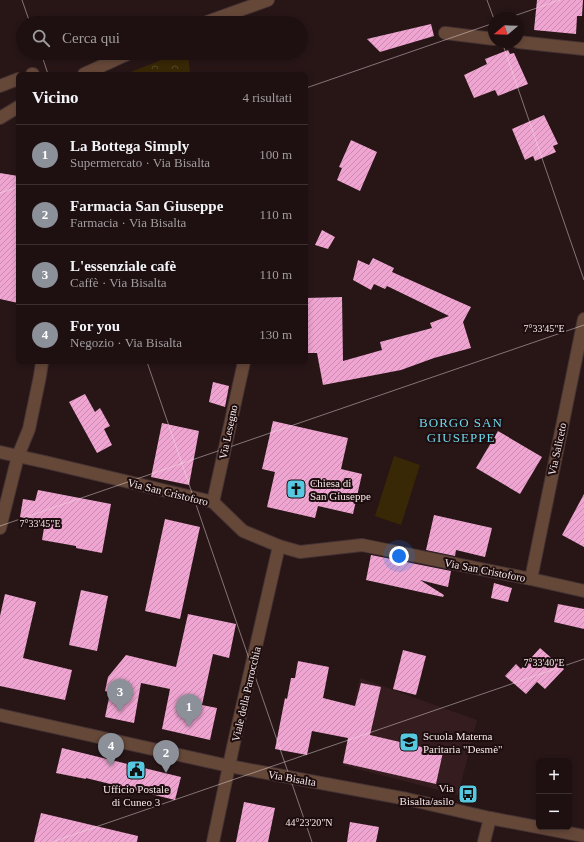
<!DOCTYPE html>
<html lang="it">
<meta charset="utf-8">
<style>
:root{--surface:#1e1011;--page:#26191a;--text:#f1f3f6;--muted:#a19d9f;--line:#3c3031;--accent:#8c9099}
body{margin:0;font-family:Georgia,serif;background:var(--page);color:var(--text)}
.controls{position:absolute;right:12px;bottom:12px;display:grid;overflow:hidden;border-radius:6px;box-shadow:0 2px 6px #0003}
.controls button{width:36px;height:36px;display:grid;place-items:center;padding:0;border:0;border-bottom:1px solid var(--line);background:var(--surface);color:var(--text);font:20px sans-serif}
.compass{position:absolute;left:488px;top:12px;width:36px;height:36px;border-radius:50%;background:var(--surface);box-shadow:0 2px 6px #0003;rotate:251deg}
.you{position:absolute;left:399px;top:556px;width:14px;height:14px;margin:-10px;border:3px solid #fff;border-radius:50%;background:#1a73e8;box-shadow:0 0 0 6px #1a73e833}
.badge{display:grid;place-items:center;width:26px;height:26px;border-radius:50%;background:var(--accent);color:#fff;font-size:13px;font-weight:700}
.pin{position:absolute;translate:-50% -33px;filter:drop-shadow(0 1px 2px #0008)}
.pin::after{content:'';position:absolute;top:21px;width:14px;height:12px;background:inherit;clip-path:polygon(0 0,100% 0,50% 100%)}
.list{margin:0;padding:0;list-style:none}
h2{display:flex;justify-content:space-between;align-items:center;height:52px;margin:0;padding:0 16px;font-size:17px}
h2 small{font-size:13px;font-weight:400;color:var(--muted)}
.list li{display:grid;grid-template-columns:26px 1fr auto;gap:12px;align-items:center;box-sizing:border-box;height:60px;padding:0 16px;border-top:1px solid var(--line)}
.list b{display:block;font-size:15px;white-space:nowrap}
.list p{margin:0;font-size:13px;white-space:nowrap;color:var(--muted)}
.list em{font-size:13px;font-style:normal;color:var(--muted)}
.icon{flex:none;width:22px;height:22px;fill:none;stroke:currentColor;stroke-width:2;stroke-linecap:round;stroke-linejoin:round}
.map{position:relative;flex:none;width:584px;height:842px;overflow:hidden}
.search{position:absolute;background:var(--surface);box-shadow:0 2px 6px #0003;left:16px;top:16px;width:292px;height:44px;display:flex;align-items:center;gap:10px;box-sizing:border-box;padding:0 14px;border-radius:22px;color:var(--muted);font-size:15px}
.panel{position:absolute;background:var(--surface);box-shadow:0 2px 6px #0003;left:16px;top:72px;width:292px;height:292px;border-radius:6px}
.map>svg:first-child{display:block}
.built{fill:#351c1e}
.green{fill:#392805}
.park{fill:url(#park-crowns)}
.building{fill:url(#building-hatch)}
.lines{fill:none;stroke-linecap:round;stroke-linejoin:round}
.minor-casing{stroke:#453334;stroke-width:14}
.minor{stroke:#664839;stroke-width:12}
.ticks{fill:none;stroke:#f5e7e8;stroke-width:1;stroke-opacity:0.45}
.labels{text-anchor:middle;stroke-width:4;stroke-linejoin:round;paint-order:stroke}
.street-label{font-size:11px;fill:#f5e7e8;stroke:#1e0d0e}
.poi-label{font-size:11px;fill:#f5e7e8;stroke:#1e0d0e;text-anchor:start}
.quarter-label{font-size:13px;letter-spacing:1px;fill:#6ed5ea;stroke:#1e0d0e}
.ticks-label{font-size:10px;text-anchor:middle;fill:#f5e7e8;stroke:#1e0d0e;stroke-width:4;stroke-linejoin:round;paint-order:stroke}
</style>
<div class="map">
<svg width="584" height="842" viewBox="0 0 584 842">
<defs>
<pattern id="park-crowns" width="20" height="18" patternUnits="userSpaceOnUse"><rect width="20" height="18" fill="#392805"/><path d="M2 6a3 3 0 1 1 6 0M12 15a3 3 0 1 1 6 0" fill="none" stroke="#564729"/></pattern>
<pattern id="building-hatch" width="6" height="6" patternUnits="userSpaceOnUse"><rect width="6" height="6" fill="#efa4d1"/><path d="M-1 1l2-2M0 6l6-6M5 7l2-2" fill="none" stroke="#c68cae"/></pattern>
</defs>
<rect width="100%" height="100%" fill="#281617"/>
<!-- built -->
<polygon class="built" points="360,678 477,720 458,795 342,765"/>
<!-- green -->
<polygon class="green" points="394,456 420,465 401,525 375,516"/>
<!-- park -->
<polygon class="park" points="179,53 188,53 190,74 126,74"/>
<!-- building -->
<g class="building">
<polygon points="537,0 583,0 582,16 577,16 576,34 534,30"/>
<polygon points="431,24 434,36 380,52 367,39"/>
<polygon points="508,50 510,54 514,53 528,84 498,96 495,90 474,98 464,75 487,64 485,59"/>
<polygon points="544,115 558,144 553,146 556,152 535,161 533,156 525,160 512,129"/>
<polygon points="351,140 377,152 360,191 337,180 342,168 339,167"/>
<polygon points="0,173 18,176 18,303 0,299"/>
<polygon points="322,230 335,237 328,249 315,245"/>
<polygon points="373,258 394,268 392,272 471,307 463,322 471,348 434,358 401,370 323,385 317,353 308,353 308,324 306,324 306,298 342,297 343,361 382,350 380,342 432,328 430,323 449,316 387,286 385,289 374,284 371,290 353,280 358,260 369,265"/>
<polygon points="213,382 229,386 225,407 209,402"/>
<polygon points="85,394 95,412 100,408 110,426 104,429 112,445 97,453 69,402"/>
<polygon points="273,421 348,438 341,469 362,474 353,514 318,506 315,518 267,507 275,472 262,469"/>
<polygon points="162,423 199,431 189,485 151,477"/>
<polygon points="498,431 542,457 520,494 476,468"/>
<polygon points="38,490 111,504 102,553 76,548 76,546 42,540 45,522 20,517 23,499 35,501"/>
<polygon points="584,494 584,547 562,535"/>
<polygon points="434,515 492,528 485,557 456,550 455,556 426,550"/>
<polygon points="165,519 200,527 180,619 145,611"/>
<polygon points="371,555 451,571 448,587 420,580 444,595 443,597 366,580"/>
<polygon points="494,583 512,588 508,602 491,598"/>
<polygon points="81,590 108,596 97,651 69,645"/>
<polygon points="5,594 36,602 23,658 72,670 65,700 0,686 0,616"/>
<polygon points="558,604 584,609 584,629 554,622"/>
<polygon points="188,614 236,624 229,658 213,654 202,705 217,708 210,740 162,729 170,689 141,683 134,723 105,717 110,693 105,691 108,677 126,655 176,667"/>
<polygon points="540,648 564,669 545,689 537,682 526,694 505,676 516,664 521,669"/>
<polygon points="403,650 426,656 416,695 393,689"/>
<polygon points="298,661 329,667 323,698 355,706 361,683 381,687 370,735 443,752 436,784 343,763 348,738 312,731 307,755 275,749 285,698 287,699 291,678 295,678"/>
<polygon points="62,748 181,777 175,800 86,778 86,779 56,773"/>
<polygon points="244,802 275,808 268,842 236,842"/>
<polygon points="41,813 138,836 137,842 34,842"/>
<polygon points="350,822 379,827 376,842 347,842"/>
</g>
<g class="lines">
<!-- minor casing -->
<g class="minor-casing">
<g id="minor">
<polyline points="204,23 268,0"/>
<polyline points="445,33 494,39"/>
<polyline points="518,42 584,49"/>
<polyline points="32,74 33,74"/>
<polyline points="84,74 130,53"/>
<polyline points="0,86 18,79"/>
<polyline points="0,118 18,107"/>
<polyline points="0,452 45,462 213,502 243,531 279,546 300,552 362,545 531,579 584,591"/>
<polyline points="213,502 244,362"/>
<polyline points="0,528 18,456 29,429 40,376 42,362"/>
<polyline points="531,579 584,319"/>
<polyline points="0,715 229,766 407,799 490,818 584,836"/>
<polyline points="213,842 233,747 279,546"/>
<polyline points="484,842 490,818"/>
</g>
</g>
<!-- minor -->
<use href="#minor" class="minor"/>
</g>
<!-- ticks -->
<path class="ticks" d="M22 0 30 23M487 0 494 19M508 18 560 0M502 42 584 280M41 53 48 74M306 88 494 23M0 193 18 187M147 362 312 842M0 526 584 325M52 842 584 659"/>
<!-- icons -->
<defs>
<g id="church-square" transform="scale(1)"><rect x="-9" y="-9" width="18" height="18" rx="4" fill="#56c9e0" stroke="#1e0d0e"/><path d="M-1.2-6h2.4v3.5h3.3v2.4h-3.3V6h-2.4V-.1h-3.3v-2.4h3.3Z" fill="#111"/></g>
<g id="school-square" transform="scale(1)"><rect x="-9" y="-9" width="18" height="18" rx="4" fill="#56c9e0" stroke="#1e0d0e"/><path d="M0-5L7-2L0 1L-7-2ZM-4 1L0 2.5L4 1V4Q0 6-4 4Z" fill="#111"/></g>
<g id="civic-square" transform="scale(1)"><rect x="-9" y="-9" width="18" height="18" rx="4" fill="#56c9e0" stroke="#1e0d0e"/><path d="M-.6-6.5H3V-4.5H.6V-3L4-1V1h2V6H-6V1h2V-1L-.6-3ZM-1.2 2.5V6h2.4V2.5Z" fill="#111"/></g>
<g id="bus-square" transform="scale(1)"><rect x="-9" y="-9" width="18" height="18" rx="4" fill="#56c9e0" stroke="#1e0d0e"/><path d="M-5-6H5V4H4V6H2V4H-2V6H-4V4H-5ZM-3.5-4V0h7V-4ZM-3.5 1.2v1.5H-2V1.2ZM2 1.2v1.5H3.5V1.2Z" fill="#111"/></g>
</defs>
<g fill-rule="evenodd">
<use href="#church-square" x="296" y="489"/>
<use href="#school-square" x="409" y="742"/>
<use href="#civic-square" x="136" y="770"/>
<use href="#bus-square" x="468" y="794"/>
</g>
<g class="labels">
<!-- street labels -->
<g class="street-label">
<text transform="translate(228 432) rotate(-78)" y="4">Via Lesegno</text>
<text transform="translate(557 449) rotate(-78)" y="4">Via Saliceto</text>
<text transform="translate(168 492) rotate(14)" y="4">Via San Cristoforo</text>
<text transform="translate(485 570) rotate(11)" y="4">Via San Cristoforo</text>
<text transform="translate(246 694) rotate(-77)" y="4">Viale della Parrocchia</text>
<text transform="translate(292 778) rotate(10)" y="4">Via Bisalta</text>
</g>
<!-- poi labels -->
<g class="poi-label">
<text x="310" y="487">Chiesa di<tspan x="310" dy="13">San Giuseppe</tspan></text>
<text x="423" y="740">Scuola Materna<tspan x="423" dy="13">Paritaria "Desmè"</tspan></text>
<text x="454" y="792" text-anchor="end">Via<tspan x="454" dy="13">Bisalta/asilo</tspan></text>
<text x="136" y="793" text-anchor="middle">Ufficio Postale<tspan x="136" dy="13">di Cuneo 3</tspan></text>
</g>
<!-- quarter labels -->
<g class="quarter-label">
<text x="461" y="427">BORGO SAN<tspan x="461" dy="15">GIUSEPPE</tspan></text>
</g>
</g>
<g class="ticks-label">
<text x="544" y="332">7°33'45"E</text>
<text x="40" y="527">7°33'45"E</text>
<text x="544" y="666">7°33'40"E</text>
<text x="309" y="826">44°23'20"N</text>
</g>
</svg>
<div class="controls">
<button>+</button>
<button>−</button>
</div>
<svg class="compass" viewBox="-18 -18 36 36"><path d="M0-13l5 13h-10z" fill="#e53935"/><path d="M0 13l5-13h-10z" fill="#a19d9f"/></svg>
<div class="you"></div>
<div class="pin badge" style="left:189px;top:727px">1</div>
<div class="pin badge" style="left:166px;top:773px">2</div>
<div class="pin badge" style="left:120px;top:712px">3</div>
<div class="pin badge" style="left:111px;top:766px">4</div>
<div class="search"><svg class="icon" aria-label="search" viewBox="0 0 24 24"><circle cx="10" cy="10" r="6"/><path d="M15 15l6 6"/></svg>Cerca qui</div>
<section class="panel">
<h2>Vicino<small>4 risultati</small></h2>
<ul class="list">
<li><span class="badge">1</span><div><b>La Bottega Simply</b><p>Supermercato · Via Bisalta</p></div><em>100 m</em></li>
<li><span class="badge">2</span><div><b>Farmacia San Giuseppe</b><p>Farmacia · Via Bisalta</p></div><em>110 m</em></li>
<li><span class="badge">3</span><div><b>L'essenziale cafè</b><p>Caffè · Via Bisalta</p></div><em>110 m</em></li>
<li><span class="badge">4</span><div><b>For you</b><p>Negozio · Via Bisalta</p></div><em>130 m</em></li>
</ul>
</section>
</div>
